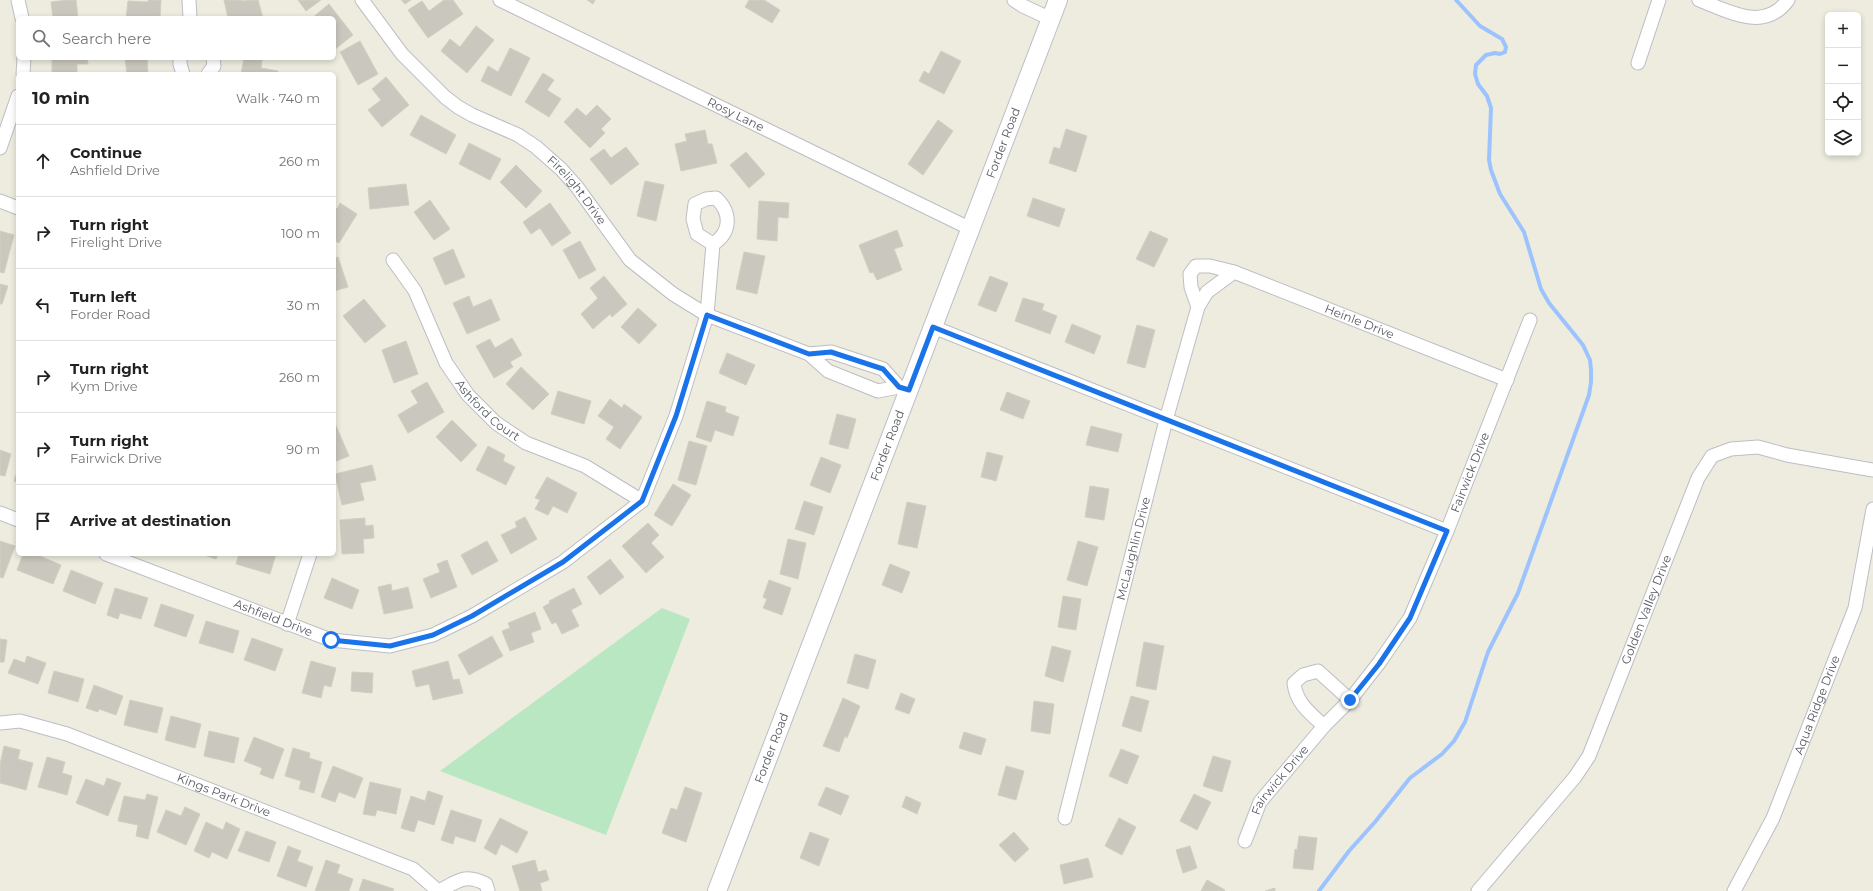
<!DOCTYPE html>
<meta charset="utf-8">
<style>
:root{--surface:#fff;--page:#f6f6f6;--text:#222;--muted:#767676;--line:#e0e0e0}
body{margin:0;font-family:Montserrat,sans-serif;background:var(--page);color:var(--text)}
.controls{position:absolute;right:12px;top:12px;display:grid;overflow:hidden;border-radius:6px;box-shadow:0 2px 6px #0003}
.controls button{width:36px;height:36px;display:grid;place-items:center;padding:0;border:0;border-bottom:1px solid var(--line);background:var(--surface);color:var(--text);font:20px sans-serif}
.stop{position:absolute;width:12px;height:12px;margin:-9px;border:3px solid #1a73e8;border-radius:50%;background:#fff}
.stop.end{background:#1a73e8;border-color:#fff;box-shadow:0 1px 4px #0008}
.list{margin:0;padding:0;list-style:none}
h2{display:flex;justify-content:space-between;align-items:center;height:52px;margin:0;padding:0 16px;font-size:17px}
h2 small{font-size:13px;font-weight:400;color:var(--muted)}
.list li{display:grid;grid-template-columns:26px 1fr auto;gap:12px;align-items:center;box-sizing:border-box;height:72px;padding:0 16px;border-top:1px solid var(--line)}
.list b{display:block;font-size:15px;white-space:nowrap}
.list p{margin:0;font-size:13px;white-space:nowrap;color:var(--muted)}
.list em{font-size:13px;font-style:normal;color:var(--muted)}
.icon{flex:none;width:22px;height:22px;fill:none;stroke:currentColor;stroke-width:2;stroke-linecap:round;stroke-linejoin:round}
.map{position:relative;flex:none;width:1873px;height:891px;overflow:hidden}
.search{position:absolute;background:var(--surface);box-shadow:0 2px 6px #0003;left:16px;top:16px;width:320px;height:44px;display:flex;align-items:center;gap:10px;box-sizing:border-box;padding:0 14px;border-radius:6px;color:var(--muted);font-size:15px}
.panel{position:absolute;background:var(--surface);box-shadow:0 2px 6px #0003;left:16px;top:72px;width:320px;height:484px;border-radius:6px}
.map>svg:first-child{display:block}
.green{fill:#b9e7c1}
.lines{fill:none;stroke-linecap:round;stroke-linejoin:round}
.stream{stroke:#9dc3ff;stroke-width:4}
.building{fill:#cac8be;stroke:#d2cfbd}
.minor-casing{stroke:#bcbec5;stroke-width:15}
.secondary-casing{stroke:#bcbec7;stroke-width:20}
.minor{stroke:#fff;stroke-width:13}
.secondary{stroke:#fff;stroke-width:18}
.route{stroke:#1a73e8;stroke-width:5}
.labels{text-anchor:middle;stroke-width:4;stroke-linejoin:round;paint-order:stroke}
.street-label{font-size:12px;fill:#585b62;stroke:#fff}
</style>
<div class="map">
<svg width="1873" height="891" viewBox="0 0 1873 891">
<rect width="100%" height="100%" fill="#edecdf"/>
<!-- green -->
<polygon class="green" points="662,608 690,619 606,835 440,771"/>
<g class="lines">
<!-- stream -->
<polyline class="stream" points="1319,891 1349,851 1375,822 1410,778 1442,754 1454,741 1465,722 1488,652 1518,593 1589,395 1591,382 1591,370 1590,360 1583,345 1549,303 1541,289 1524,232 1500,194 1491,170 1489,160 1491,108 1487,96 1478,84 1475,74 1476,65 1486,55 1495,53 1500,54 1505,52 1506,47 1502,39 1480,26 1456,0"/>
</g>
<!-- building -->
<g class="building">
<polygon points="68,0 76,0 78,18 53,18 51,2"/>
<polygon points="148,0 161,0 160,18 126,18 128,1 148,2"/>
<polygon points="224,0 241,0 241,1 258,0 263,18 228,18"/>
<polygon points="298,0 321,0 306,11"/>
<polygon points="401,0 411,0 405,4"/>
<polygon points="444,0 453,0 463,14 428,38 408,10 422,1 429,11"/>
<polygon points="587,0 595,0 593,4"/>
<polygon points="749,0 764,0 780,10 772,23 745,7"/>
<polygon points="329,4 353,35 334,50 334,18 312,18"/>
<polygon points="476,26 494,40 467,73 441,51 450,39 460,47"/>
<polygon points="360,41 378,74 358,85 340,52"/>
<polygon points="510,48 530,58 511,96 481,81 488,66 498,72"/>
<polygon points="941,51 961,61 944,94 919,81 924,71 929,74"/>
<polygon points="52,58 87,58 88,64 77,64 77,74 52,74"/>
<polygon points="125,58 147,58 148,74 127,74"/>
<polygon points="244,58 262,58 261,68 278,71 278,74 241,74"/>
<polygon points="543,73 554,80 547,90 561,99 549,117 525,102"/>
<polygon points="386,77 409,105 382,127 368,110 381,100 372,89"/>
<polygon points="597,105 611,119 601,129 605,133 590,148 564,122 577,108 586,116"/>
<polygon points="421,115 456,135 446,154 410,135"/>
<polygon points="938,120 953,131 923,175 908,164"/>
<polygon points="1066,129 1087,136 1076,172 1049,163 1054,147 1060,149"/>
<polygon points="705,130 708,144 712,144 717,163 681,171 675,144 687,141 685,134"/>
<polygon points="469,143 501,159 490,180 459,164"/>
<polygon points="626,147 639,164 611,185 590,159 604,149 611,158"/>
<polygon points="746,152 765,174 749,188 730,165"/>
<polygon points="516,165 542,191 526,208 500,182"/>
<polygon points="645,181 664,185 656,221 637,216"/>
<polygon points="406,184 409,205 370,209 368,188"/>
<polygon points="1033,198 1065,209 1059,227 1027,216"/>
<polygon points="430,200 450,229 434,240 414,212"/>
<polygon points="759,201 789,203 788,218 778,217 777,241 757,239"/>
<polygon points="340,203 357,214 339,243 334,240 334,207 337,209"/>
<polygon points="550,203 571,233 552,246 540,228 531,234 523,222"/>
<polygon points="897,230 903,246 894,249 902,270 877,280 873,272 870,273 859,245"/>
<polygon points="0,231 14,235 4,273 0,272"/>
<polygon points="1150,231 1168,239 1154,267 1136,259"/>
<polygon points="580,241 596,270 579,279 563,250"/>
<polygon points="453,249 465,277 445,285 433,258"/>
<polygon points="744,252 765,256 757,294 736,289"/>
<polygon points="338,257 348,287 334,291 334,258"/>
<polygon points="604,276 627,304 612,317 610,314 593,329 581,314 598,298 590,288"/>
<polygon points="990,276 1008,283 996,312 978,305"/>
<polygon points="0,284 8,286 2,304 0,304"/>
<polygon points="469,296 473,307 491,299 500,320 467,334 453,303"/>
<polygon points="1023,298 1044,304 1042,310 1057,316 1050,334 1015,321"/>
<polygon points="364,299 386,326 365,343 343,316"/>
<polygon points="638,308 657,325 639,344 621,327"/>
<polygon points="1072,324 1101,336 1094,354 1065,342"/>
<polygon points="1137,325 1155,330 1145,368 1127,363"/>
<polygon points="512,338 522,355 510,362 513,367 494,378 476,346 490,339 495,348"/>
<polygon points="406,341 418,374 394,383 382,350"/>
<polygon points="727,353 755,365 746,385 719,373"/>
<polygon points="521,367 549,394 533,410 506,384"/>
<polygon points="427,382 444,412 408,433 398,415 418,403 411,391"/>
<polygon points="558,391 591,401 584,424 551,414"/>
<polygon points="1007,392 1030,401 1023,419 1000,410"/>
<polygon points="610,399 622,408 624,404 642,417 620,449 606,439 614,427 598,416"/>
<polygon points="707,401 726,407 725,412 739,417 733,436 715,430 711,442 696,437"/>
<polygon points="837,414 856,419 848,449 829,444"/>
<polygon points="452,420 477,445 461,462 436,437"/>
<polygon points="334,421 349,456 334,462"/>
<polygon points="1091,426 1122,434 1118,452 1086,445"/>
<polygon points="689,441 707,446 696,485 678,480"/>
<polygon points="488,446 505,455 503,461 515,467 506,485 476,470"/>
<polygon points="0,450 11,454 5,476 0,475"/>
<polygon points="987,452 1003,456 996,481 981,477"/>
<polygon points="821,457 841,465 830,493 810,485"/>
<polygon points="372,465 376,480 360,483 364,500 342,505 335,474"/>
<polygon points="18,469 18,482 14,481"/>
<polygon points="547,477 577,493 567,513 553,506 548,515 535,509 540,500 535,498"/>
<polygon points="673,484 691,495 672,526 654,515"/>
<polygon points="1090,486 1109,489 1104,520 1085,517"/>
<polygon points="804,501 823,507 814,535 795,529"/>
<polygon points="907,502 926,506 917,548 898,544"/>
<polygon points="525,517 537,539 511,554 501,535 517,527 515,522"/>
<polygon points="365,518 365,526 373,525 374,538 363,539 364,553 342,554 340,520"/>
<polygon points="648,523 659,535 651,543 664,557 646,573 622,546"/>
<polygon points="788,539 806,543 798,579 780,574"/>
<polygon points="0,541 15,546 3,578 0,577"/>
<polygon points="487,541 498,561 472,575 461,555"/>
<polygon points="1078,541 1098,547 1087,586 1067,580"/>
<polygon points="23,554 35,554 61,565 53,584 17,570"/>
<polygon points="201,554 218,554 216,559"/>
<polygon points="239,554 276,554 270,574 236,564"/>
<polygon points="610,559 624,577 600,595 587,577"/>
<polygon points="447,560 457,587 431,598 423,579 440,572 437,564"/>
<polygon points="890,564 910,572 902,593 882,585"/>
<polygon points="71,570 103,583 95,604 63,591"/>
<polygon points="332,578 359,590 352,609 324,598"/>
<polygon points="769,580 791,588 782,615 763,608 767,599 763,597"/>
<polygon points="391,584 392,591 408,587 413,608 384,614 378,587"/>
<polygon points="115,588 148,598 141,619 120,613 118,619 107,615"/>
<polygon points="574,588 582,604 571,610 579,626 562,634 556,622 552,624 543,607 550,603 549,601"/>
<polygon points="1063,596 1081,599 1076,630 1058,627"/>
<polygon points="161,604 194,615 186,637 154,626"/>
<polygon points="535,612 541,629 531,633 534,642 510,651 502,631 510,628 508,623"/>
<polygon points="206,621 239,631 233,653 199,643"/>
<polygon points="492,636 503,656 469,675 458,655"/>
<polygon points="252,638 283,649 275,671 244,660"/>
<polygon points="0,639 7,640 4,662 0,662"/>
<polygon points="1144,642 1164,646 1156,690 1136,686"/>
<polygon points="1052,646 1071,651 1063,682 1045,676"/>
<polygon points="855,654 876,660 868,689 847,683"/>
<polygon points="27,656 46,663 38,684 8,673 14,659 25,663"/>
<polygon points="311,661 336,668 331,687 324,685 321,698 302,693"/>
<polygon points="448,661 453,680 459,679 463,693 433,700 429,684 416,687 412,671"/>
<polygon points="54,671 84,679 78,702 48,693"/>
<polygon points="352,672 373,673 372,693 351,691"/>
<polygon points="94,685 123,696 116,715 99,709 98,712 86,708"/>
<polygon points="901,693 915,699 909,714 895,709"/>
<polygon points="1131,696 1149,701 1141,732 1122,726"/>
<polygon points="843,698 860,706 847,738 845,736 839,752 823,746"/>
<polygon points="130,700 163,708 157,733 124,725"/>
<polygon points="1034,701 1054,704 1050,734 1031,731"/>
<polygon points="171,716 201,724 195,748 165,740"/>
<polygon points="209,731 239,738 234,763 204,756"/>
<polygon points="964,732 986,739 981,755 959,748"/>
<polygon points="254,737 284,749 273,779 260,774 262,768 244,761"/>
<polygon points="4,746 20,750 18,759 33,763 26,790 0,783 0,764"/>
<polygon points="293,748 310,753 309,758 322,762 314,793 299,789 301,781 285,776"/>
<polygon points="1121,749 1139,756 1127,784 1109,776"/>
<polygon points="1213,756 1231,761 1222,792 1203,786"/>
<polygon points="47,757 65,762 62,773 72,776 67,795 38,787"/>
<polygon points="333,766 363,778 355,798 339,792 335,802 321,797"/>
<polygon points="1006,766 1024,771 1016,800 998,795"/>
<polygon points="107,778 121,783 108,816 76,803 86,779 104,786"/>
<polygon points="370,782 401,789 396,814 377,810 375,816 363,814"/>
<polygon points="685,787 702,793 686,842 662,833 671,808 677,810"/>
<polygon points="826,787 849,796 841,815 818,805"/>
<polygon points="428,791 443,796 434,825 418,820 414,832 401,828 411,796 425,801"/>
<polygon points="147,794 158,797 148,839 136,836 138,825 118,821 124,796 145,800"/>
<polygon points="1194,794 1211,802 1197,830 1180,821"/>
<polygon points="906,796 921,803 917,814 902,807"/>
<polygon points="185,807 200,814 186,845 157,832 166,810 181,816"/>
<polygon points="451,810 482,820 475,842 455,836 453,844 441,840"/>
<polygon points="500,818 528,832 517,853 501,844 496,855 484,848"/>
<polygon points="1119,818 1136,827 1122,855 1105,846"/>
<polygon points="206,822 223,830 226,822 240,829 227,859 212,852 209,858 194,851"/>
<polygon points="246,831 276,842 269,862 238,851"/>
<polygon points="810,832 829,839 819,866 800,858"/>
<polygon points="1014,832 1029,849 1015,862 999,845"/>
<polygon points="1299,836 1317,838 1313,870 1293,868 1295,849 1297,850"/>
<polygon points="288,846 301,851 297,861 313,867 306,887 277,876"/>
<polygon points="1190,846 1197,868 1183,873 1176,850"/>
<polygon points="1088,858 1093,877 1064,884 1060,865"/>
<polygon points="326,860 340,865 337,873 353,879 349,891 315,891"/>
<polygon points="535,860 538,872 546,870 549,880 540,883 542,891 520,891 512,866"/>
<polygon points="363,879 394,889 393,891 359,891"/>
<polygon points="1207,880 1225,890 1224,891 1201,891"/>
<polygon points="1275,888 1275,891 1265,891"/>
</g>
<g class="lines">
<!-- minor casing -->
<g class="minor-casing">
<g id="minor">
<polyline points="18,0 22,18"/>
<polyline points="189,0 190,18"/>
<path id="s1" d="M362 0 402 54 445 97 458 107 472 115 518 135 536 147 561 169 577 187 630 260 673 294 707 315 809 354 828 371 878 391 899 387 909 390"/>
<path id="s2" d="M500 0 971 229"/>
<polyline points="1014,0 1023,6 1051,19"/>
<path d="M1699 0C1729 11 1764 33 1788 0"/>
<polyline points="180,58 180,64 183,74"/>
<polyline points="1638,63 1659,0"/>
<polyline points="23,74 24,58"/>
<polyline points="208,74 214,66 213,58"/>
<polyline points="0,148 18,96"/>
<path d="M716 198C731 212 732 232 713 244L697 234 693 219 695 204 706 199Z"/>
<polyline points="0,201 18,208"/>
<path id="s3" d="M393 260 415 291 446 363 468 395 496 423 526 443 585 466 642 501"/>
<polyline points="1198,307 1191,287 1190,274 1196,266 1210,266 1234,272"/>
<polyline points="933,327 1447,531"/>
<polyline points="809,354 831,352 883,369 899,387"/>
<polyline points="0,513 18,520"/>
<path id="s4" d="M106 554 331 640 390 646 433 635 472 616 563 562 642 501 676 416 707 315 713 244"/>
<polyline points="287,624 310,554"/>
<path id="s5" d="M0 723 20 721 67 734 413 869 438 891"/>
<path d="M1324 726C1310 713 1296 703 1294 683L1303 675 1318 671 1350 700"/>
<path id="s6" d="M1065 818 1166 420 1198 307 1207 292 1234 272 1507 380"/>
<path id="s7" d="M1245 841 1260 802 1324 726 1350 700 1379 663 1410 618 1447 531 1530 320"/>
<path d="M439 891C458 881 465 873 486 884L488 891"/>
<path id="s8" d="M1478 891 1575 777 1589 756 1698 478 1712 456 1731 449 1758 447 1787 455 1873 470"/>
<path id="s9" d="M1734 891 1773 818 1855 608 1873 509"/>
</g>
</g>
<!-- secondary casing -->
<g class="secondary-casing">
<g id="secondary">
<path id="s10" d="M717 891 1058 0"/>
</g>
</g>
<!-- minor -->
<use href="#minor" class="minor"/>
<!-- secondary -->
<use href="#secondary" class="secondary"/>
</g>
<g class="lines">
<!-- route -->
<polyline class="route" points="331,640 390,646 433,635 472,616 563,562 642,501 676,416 707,315 809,354 831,352 883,369 899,387 909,390 933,327 1447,531 1410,618 1379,664 1350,700"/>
</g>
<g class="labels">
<!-- street labels -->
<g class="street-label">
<text dy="4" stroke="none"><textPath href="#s2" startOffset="262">Rosy Lane</textPath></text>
<text dy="4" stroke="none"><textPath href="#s10" startOffset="801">Forder Road</textPath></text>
<text dy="4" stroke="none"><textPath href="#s1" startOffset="292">Firelight Drive</textPath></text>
<text dy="4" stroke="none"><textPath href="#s6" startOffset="714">Heinle Drive</textPath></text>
<text dy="4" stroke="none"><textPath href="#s3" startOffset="180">Ashford Court</textPath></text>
<text dy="4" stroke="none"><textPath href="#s10" startOffset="477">Forder Road</textPath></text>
<text dy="4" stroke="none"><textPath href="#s7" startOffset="437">Fairwick Drive</textPath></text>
<text dy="4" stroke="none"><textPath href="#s6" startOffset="278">McLaughlin Drive</textPath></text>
<text dy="4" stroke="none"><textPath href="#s8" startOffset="332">Golden Valley Drive</textPath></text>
<text dy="4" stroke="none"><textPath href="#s4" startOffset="179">Ashfield Drive</textPath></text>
<text dy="4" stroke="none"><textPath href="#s9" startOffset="204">Aqua Ridge Drive</textPath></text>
<text dy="4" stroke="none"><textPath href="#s10" startOffset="153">Forder Road</textPath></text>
<text dy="4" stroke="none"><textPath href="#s7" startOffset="71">Fairwick Drive</textPath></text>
<text dy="4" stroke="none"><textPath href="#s5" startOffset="237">Kings Park Drive</textPath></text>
</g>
</g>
</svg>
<div class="controls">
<button>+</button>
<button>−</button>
<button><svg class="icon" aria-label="locate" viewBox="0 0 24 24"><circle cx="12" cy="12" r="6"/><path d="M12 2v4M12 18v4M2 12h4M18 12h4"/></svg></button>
<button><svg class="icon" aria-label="layers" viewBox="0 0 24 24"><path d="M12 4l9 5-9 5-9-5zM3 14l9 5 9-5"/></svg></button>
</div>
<div class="stop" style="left:331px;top:640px"></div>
<div class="stop end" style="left:1350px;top:700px"></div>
<div class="search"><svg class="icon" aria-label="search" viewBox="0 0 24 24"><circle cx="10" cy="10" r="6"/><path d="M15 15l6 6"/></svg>Search here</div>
<section class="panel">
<h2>10 min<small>Walk · 740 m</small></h2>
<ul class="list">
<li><svg class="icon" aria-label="ahead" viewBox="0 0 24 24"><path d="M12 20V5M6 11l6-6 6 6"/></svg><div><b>Continue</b><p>Ashfield Drive</p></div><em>260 m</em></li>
<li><svg class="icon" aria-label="right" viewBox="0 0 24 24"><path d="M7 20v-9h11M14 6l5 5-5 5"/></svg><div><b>Turn right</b><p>Firelight Drive</p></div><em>100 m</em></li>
<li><svg class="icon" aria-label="left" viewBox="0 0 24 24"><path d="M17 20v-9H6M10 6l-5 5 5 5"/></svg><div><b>Turn left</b><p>Forder Road</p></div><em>30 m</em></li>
<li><svg class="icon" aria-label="right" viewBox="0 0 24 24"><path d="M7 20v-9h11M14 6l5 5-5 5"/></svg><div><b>Turn right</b><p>Kym Drive</p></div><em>260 m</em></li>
<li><svg class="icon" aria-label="right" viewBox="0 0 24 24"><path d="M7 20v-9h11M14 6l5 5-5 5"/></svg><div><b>Turn right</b><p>Fairwick Drive</p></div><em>90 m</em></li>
<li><svg class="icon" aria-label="arrive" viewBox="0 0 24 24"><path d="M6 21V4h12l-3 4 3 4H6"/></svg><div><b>Arrive at destination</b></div></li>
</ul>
</section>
</div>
